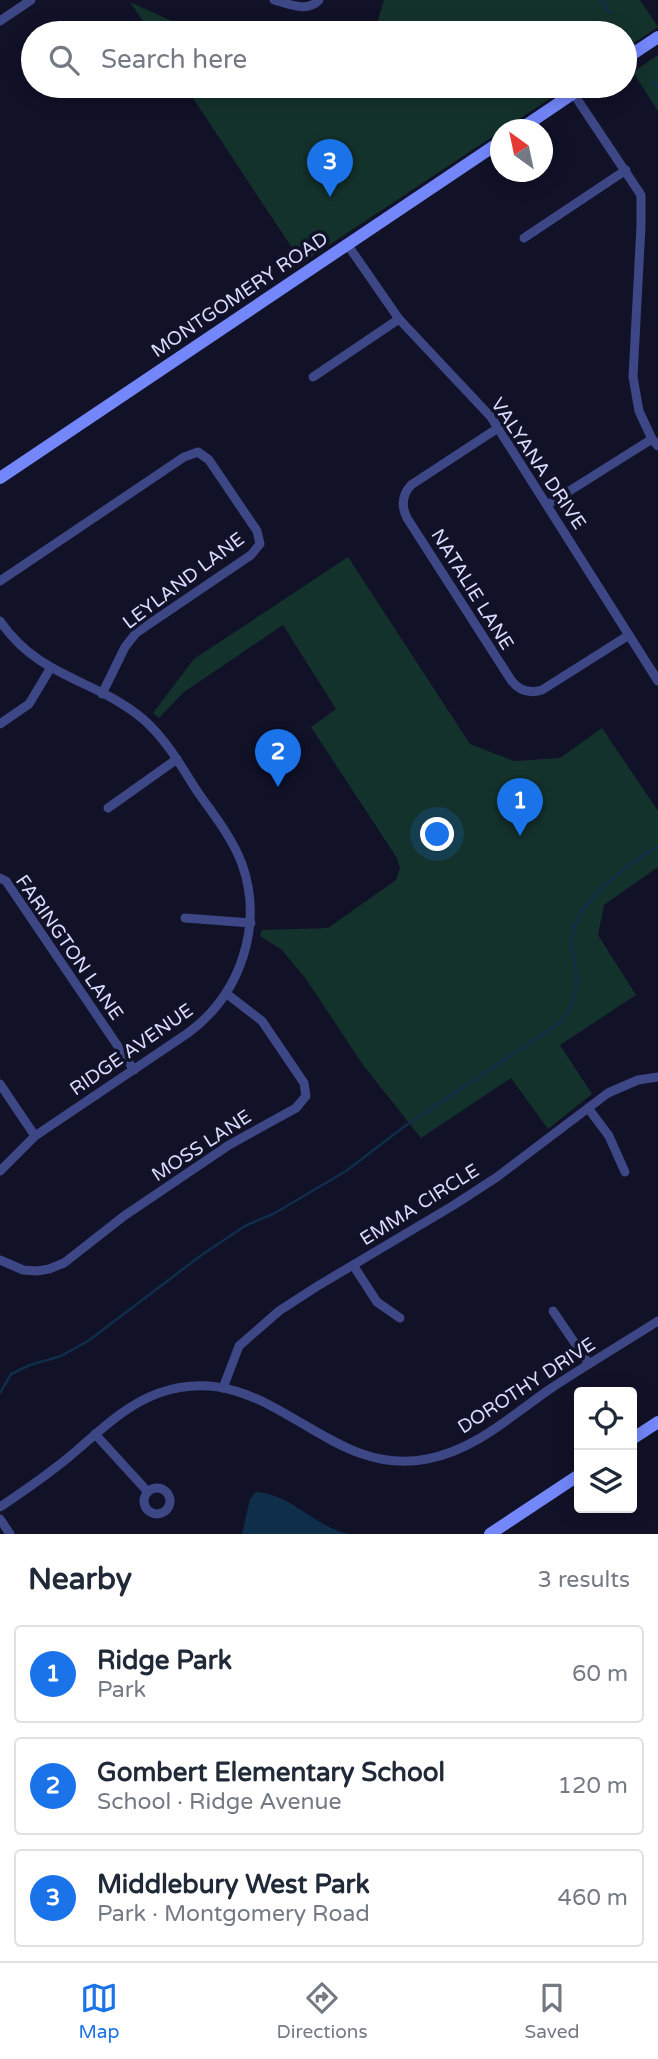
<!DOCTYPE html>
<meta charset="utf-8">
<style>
:root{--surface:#fff;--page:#f6f6f7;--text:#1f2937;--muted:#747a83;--line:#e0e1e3;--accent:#1a73e8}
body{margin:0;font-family:"Varela Round",sans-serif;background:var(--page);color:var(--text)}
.controls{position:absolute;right:21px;bottom:21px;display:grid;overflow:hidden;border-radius:7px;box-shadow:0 4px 18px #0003}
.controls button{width:63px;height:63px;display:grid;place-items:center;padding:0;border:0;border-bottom:2px solid var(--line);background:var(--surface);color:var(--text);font:35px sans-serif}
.compass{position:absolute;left:490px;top:119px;width:63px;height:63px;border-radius:50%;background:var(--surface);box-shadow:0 4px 18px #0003;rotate:327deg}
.you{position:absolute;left:438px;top:835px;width:24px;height:24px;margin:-18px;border:5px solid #fff;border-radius:50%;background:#1a73e8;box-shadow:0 0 0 10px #1a73e833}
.badge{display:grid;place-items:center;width:46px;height:46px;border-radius:50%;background:var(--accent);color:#fff;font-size:23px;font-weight:700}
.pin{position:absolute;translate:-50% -58px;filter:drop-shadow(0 2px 4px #0008)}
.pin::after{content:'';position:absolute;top:37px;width:24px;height:21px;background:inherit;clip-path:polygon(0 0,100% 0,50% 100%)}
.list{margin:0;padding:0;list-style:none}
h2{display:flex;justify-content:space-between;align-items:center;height:91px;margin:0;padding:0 28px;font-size:30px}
h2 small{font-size:23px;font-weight:400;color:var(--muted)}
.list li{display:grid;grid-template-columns:46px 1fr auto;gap:21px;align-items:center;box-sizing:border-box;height:98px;margin:0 14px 14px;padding:0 14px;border:2px solid var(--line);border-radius:7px}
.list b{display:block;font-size:26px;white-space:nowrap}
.list p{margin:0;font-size:23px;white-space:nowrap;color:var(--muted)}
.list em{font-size:23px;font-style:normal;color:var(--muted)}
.icon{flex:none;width:38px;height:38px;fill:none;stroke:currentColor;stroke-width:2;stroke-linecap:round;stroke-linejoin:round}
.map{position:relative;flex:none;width:658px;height:1534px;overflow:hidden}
.search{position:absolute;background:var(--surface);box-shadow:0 4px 18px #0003;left:21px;right:21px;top:21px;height:77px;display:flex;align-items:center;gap:18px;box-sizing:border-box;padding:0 24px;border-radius:38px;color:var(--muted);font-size:26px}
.sheet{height:427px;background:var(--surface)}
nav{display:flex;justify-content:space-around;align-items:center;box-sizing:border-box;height:98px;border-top:2px solid var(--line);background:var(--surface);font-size:19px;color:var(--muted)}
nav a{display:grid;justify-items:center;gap:4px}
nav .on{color:var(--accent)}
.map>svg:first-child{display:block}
.green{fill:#14322c}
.water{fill:#0e2e4a}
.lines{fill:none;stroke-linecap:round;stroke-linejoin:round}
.stream{stroke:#0e2e4a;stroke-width:2.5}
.street{stroke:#3d4786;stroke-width:9}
.secondary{stroke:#7387fb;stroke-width:12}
.labels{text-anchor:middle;stroke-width:7;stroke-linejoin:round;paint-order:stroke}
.street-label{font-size:19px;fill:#d9dcfe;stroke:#111128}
</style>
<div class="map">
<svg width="658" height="1534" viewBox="0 0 658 1534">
<rect width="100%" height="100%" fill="#111128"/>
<!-- green -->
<g class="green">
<polygon points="384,0 640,0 658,27 625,49 625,33 374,33"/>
<polygon points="130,2 198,33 151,33"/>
<polygon points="658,55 658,111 633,72"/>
<polygon points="185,86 569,86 302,263"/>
<polygon points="348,557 470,744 514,761 560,758 602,728 658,811 658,867 604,905 598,935 636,995 560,1045 592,1094 548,1129 511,1078 421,1138 363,1065 306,979 282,950 260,936 262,930 328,928 396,880 400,868 397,858 311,727 336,709 283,625 184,692 159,718 153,713 194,659"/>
</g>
<!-- water -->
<path class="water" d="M256 1492C292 1494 316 1528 349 1534H242L250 1499Z"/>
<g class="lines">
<!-- stream -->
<g class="stream">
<polyline points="601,0 610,13"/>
<polyline points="654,82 658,88"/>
<path d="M0 1393 11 1374 30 1365 61 1356 88 1341 203 1254 245 1226 275 1213 346 1171 405 1126 560 1023C576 1000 579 992 575 964 574 957 571 949 571 943 574 901 626 866 658 846"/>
</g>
<!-- street -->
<g class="street">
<path d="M274 0C289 4 307 13 319 0"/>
<polyline points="0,21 31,0"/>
<polyline points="573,93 641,195 641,226 633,377 639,411 652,439 658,446"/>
<polyline points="524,238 626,170"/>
<polyline points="347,244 399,319 491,417 658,681"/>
<polyline points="313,377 399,319"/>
<path d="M498 428 411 485C402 495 401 506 407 518L511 680C519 691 529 694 542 690L629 635"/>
<polyline points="547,505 652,439"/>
<polyline points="0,581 184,457 198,452 209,460 257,531 260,544 251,555 136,633 125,647 102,694"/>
<path d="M0 621C40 679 94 678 143 719 166 739 181 766 197 791 213 814 232 837 242 864 264 926 240 995 188 1033L35 1136 0 1171"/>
<polyline points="0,724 29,704 50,669"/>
<polyline points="108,808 177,759"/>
<polyline points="0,878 6,881 134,1070"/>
<polyline points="185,918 251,923"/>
<polyline points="0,1084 35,1136"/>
<polyline points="588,1108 609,1136 625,1172"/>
<polyline points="0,1260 23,1270 37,1271 49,1269 64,1263 124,1216 229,1145 296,1108 306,1096 304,1083 262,1021 227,994"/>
<polyline points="353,1265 377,1302 400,1318"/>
<polyline points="553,1311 589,1364"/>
<polyline points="223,1388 239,1346 279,1311 316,1287 454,1205 497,1177 608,1093 638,1080 658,1077"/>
<polyline points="95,1434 148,1492"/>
<circle cx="157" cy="1501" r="13"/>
<path d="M0 1507C24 1491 47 1475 69 1457 98 1433 123 1406 159 1393 269 1355 324 1480 427 1459 475 1450 511 1416 550 1389 586 1365 622 1344 658 1321"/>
<polyline points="0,1519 10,1534"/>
</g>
<!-- secondary -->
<g class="secondary">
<polyline points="625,59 658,37"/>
<polyline points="519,130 584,86"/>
<polyline points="0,478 500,142"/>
<polyline points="632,1439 658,1422"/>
<polyline points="490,1534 579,1475"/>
</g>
</g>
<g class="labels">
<!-- street labels -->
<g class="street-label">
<text transform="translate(239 294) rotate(-34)" y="7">MONTGOMERY ROAD</text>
<text transform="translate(539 463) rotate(56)" y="7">VALYANA DRIVE</text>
<text transform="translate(183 580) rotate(-37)" y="7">LEYLAND LANE</text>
<text transform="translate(473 589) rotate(58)" y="7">NATALIE LANE</text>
<text transform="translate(70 947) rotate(55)" y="7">FARINGTON LANE</text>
<text transform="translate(131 1049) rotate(-35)" y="7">RIDGE AVENUE</text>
<text transform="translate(201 1145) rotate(-33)" y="7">MOSS LANE</text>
<text transform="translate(419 1204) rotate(-32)" y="7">EMMA CIRCLE</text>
<text transform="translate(526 1385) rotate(-33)" y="7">DOROTHY DRIVE</text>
</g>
</g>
</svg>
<div class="controls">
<button><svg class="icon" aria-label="locate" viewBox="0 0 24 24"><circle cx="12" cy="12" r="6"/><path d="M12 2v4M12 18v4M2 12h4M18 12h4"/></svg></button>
<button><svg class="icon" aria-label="layers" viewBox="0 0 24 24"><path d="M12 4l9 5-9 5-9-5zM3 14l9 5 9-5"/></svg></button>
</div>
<svg class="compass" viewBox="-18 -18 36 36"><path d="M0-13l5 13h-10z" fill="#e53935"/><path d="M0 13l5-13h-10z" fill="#747a83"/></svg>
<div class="you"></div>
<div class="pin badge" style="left:520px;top:836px">1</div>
<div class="pin badge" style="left:278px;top:787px">2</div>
<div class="pin badge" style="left:330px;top:197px">3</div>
<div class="search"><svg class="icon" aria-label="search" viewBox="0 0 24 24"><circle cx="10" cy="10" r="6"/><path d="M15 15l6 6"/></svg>Search here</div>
</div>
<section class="sheet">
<h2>Nearby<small>3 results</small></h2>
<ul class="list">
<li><span class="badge">1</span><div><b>Ridge Park</b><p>Park</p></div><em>60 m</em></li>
<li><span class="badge">2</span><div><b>Gombert Elementary School</b><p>School · Ridge Avenue</p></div><em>120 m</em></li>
<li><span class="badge">3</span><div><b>Middlebury West Park</b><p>Park · Montgomery Road</p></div><em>460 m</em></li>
</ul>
</section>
<nav>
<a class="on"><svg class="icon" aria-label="map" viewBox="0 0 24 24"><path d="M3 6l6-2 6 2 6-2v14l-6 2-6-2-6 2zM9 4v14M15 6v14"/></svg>Map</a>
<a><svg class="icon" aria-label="directions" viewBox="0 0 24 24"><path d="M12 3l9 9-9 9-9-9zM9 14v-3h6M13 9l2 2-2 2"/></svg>Directions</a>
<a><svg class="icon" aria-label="saved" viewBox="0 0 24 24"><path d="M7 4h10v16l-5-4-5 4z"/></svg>Saved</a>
</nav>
